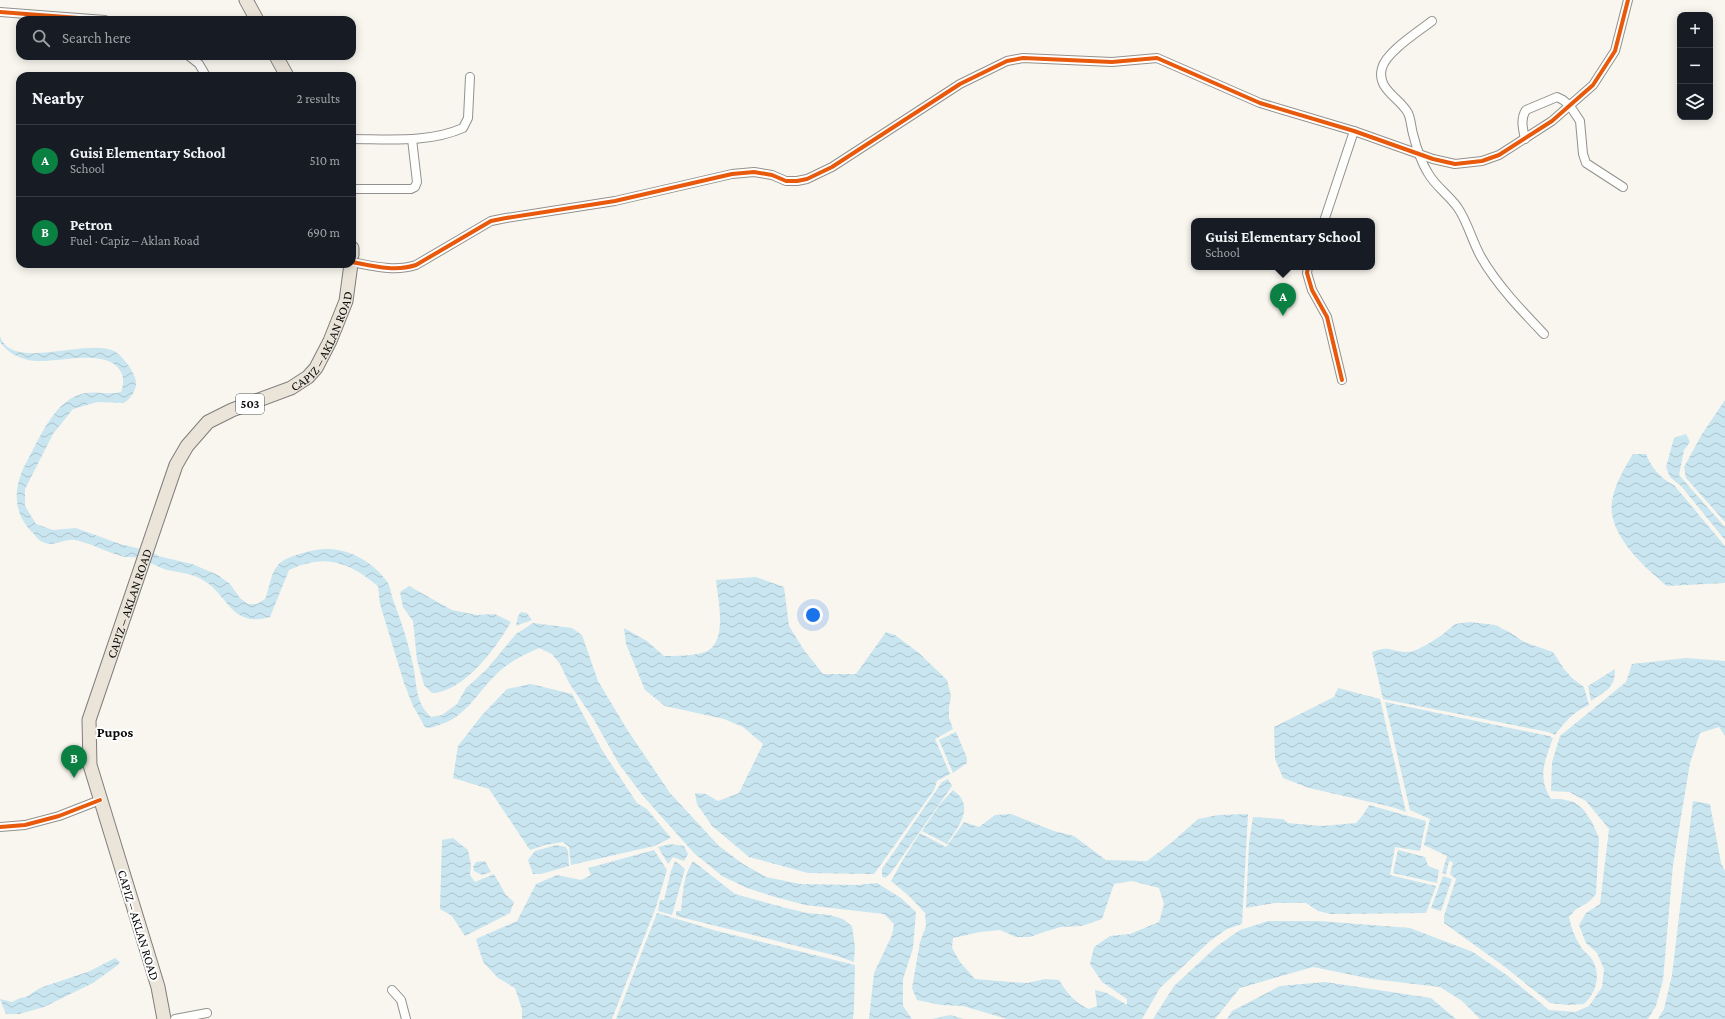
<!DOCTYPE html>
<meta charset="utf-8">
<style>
:root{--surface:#171b24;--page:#20242c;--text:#f1f3f6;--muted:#9ea1a6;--line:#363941;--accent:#0b8043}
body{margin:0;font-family:"Crimson Pro",serif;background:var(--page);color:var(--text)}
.controls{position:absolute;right:12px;top:12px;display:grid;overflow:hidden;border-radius:8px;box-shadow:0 2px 10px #0003}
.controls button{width:36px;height:36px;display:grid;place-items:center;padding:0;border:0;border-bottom:1px solid var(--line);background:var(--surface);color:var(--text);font:20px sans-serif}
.you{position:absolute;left:813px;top:615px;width:14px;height:14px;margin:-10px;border:3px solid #fff;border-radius:50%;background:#1a73e8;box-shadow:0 0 0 6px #1a73e833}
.badge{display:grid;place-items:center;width:26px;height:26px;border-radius:50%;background:var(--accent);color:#fff;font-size:13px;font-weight:700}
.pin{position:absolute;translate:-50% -33px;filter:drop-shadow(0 1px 2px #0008)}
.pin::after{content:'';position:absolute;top:21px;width:14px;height:12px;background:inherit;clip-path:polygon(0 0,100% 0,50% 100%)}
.popup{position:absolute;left:1191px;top:218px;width:184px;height:52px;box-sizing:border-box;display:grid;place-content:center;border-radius:8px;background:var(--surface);filter:drop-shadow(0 1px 3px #0005);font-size:13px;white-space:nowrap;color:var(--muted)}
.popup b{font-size:15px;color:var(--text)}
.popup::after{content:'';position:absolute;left:50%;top:100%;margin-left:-8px;border:8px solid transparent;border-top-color:var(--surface)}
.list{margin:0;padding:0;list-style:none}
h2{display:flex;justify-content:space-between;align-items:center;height:52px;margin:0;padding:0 16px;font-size:17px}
h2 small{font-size:13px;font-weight:400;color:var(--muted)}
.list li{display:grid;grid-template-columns:26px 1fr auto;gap:12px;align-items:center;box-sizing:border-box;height:72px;padding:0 16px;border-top:1px solid var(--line)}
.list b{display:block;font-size:15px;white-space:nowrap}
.list p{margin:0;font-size:13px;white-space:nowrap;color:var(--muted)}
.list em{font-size:13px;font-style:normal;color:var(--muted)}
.icon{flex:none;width:22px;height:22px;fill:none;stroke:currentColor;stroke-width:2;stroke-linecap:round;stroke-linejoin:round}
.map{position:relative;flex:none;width:1725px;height:1019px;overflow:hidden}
.search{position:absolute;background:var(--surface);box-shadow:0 2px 10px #0003;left:16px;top:16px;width:340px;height:44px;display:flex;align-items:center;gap:10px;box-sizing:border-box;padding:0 14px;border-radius:12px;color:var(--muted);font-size:15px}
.panel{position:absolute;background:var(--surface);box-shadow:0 2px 10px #0003;left:16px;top:72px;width:340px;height:196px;border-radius:12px}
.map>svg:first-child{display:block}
.water{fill:url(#water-waves);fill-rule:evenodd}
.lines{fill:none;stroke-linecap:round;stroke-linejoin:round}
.street-casing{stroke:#92918e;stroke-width:10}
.primary-casing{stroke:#7f7e7b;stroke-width:15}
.street{stroke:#fefefd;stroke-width:8}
.primary{stroke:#eae4d9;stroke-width:13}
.cycleway-casing{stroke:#fff;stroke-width:6}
.cycleway{stroke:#e8590c;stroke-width:4}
.labels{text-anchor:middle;stroke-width:4;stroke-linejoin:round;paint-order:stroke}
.shield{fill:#fff;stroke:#545454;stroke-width:1}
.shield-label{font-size:12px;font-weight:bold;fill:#0b0b0b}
.street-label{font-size:13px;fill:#0b0b0b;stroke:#fff}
.neighbourhood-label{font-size:14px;font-weight:bold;fill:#0b0b0b;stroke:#fff}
</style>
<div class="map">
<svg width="1725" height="1019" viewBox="0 0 1725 1019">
<defs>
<pattern id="water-waves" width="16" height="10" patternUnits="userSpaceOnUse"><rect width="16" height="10" fill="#c9e5f0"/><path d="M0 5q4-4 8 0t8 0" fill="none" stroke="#abc3cc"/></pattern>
</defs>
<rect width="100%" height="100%" fill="#f9f6ef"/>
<!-- water -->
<g class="water">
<path d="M0 336C11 372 86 338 114 351 121 355 124 360 129 366 131 370 136 377 136 383 136 391 131 398 124 403L97 402 73 409 53 434 25 489V506L36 524 53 530 76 528 120 544 153 552 158 556 192 564 218 575 230 584 240 598 248 604H257L265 599C270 588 270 574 278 565 284 556 318 548 329 549 352 550 372 562 386 580 390 585 391 593 393 600 402 623 409 645 414 670 417 688 416 703 431 717L442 715 457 704 466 688 486 670 516 634 533 623 572 628 582 635 598 681 628 731 670 793 719 846 743 864 766 877 800 884 857 885 877 883 901 898 916 912 913 948 903 979V1006L912 1019H869L874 973 892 935 894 924 884 914 805 905 775 897 747 888 722 876 694 853 643 796 619 764 593 718 569 683 560 664 552 654 539 648C526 654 513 660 502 669 480 687 468 717 439 725 433 727 431 729 425 727L413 706 404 683 380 604 378 586C348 562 326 553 289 570L270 617C229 629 229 592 199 578 188 573 178 572 167 570 157 567 148 561 139 558 133 557 127 558 121 556 106 552 91 543 75 540 64 538 54 548 43 542 39 541 36 537 34 534 12 514 13 487 26 463 40 438 54 399 85 393 97 391 109 395 121 392 123 387 124 379 122 374 109 344 53 366 28 360 16 357 7 352 0 342Z"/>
<polygon points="1725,400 1725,522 1686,478 1684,467 1702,434"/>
<polygon points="1686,434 1690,442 1684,450 1679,475 1725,527 1725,540 1682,487 1670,477 1666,467 1674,438"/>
<path d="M1633 454H1646C1651 467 1661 479 1674 485L1725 546V583L1667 586C1645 568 1607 534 1612 502 1614 485 1625 467 1633 454Z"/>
<path d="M756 577 784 587 789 626 804 650 823 674H856L886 632 895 635 919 653 947 680 951 696 949 707V718L953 729 935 739 950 774 937 781 934 790 874 874 808 873 749 857 712 826 697 804 695 793 706 794 718 801 739 793 763 744 743 727 724 719 665 706 645 690 626 644 624 628 647 641 664 656C674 656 701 656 709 650 727 638 718 599 716 580Z"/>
<path d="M409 586 452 610 477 615 495 614 511 622C496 648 464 692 432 693L424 685 417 660 413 621 403 607 400 592Z"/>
<path d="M521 612 527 613 532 620C526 623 521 623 516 626L518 616Z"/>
<path d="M1470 622 1495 625 1511 633 1524 642 1553 652 1564 669 1572 678 1584 687 1589 705C1573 712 1565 722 1555 735L1548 732 1383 699 1372 652C1390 645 1389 651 1406 652 1418 653 1446 633 1455 624Z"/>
<polygon points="1686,658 1725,661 1725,736 1719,727 1700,733 1690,763 1673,865 1663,980 1656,1006 1648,1019 1480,1019 1462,1001 1440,987 1372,979 1313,967 1240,988 1215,1019 1153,1019 1174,986 1217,946 1240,930 1268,921 1319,921 1410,928 1473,952 1508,976 1549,1010 1575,1012 1589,1006 1602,987 1604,969 1597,953 1586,943 1579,925 1586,913 1600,904 1609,829 1586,801 1569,792 1551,791 1552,762 1560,736 1626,682 1632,664"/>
<path d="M1615 669C1615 689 1606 690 1591 701L1588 686Z"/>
<polygon points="531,684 572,694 602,750 637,803 647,809 671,838 654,846 571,865 569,847 563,842 545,845 530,850 489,789 453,778 458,746 482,715 507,689"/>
<polygon points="1338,688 1380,699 1406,812 1392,807 1309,788 1283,778 1275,759 1274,727 1334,697"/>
<path d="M1385 702 1549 736 1553 738C1545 760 1537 777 1551 799H1561L1574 802 1583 809 1592 822 1599 838 1596 894 1590 901 1575 910 1569 917C1571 928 1575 938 1581 947 1584 952 1590 955 1593 961 1601 976 1596 993 1584 1004L1568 1005 1550 1003 1505 967 1444 923V916L1456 879 1450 874 1453 862 1449 861 1446 874 1442 873 1447 856 1424 845 1430 819 1410 810Z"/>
<polygon points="956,732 967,758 967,763 953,773 939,740"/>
<polygon points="948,779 952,786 890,874 885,878 882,876 882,869 942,782"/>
<path d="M953 790C956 793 961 796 962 800 970 815 954 832 947 844L922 831 940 804Z"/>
<polygon points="1693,801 1710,804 1721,863 1725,871 1725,1019 1658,1019 1664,1009 1672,975"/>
<polygon points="1369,805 1426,821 1420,851 1395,847 1390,875 1436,886 1426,913 1331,914 1318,911 1306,903 1275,903 1246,908 1249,843 1253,817 1283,819 1288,823 1322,826 1356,823 1363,815"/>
<path d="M1011 814 1054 831 1074 836 1106 860 1147 861 1171 843 1198 819 1219 815 1248 814 1242 924 1227 929 1210 941 1160 988 1142 1019H1007L963 1006 941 1005 917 1000 912 988 920 942 926 926 925 913 909 896 891 881 904 858 920 833 946 847 964 822 979 827 995 815ZM1132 881 1159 888 1164 904 1159 922 1130 934 1110 936 1094 947 1090 964 1102 982 1127 999V1005L1107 993 1095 990 1097 1006 1089 1009C1075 1003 1067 993 1059 980L1045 979 1027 983 1011 982 975 979 960 962 952 948 953 938 980 932 1000 930 1016 937H1030L1044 932 1061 927 1082 926 1102 919 1114 884Z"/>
<polygon points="453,838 468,850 471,865 470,875 475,882 494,874 506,895 514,902 510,913 465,936 452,916 440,909 442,840"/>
<polygon points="670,844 684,846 688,854 684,861 673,857 668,864 658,847"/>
<polygon points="556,845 566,847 568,851 569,866 541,874 533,874 528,860 535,851"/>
<polygon points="654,850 667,870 656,907 612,1019 522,1019 522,1009 515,988 498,978 483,962 476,939 517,921 536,884 557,875 581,880 591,875 588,868"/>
<polygon points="1398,850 1425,857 1428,866 1439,870 1437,883 1393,873"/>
<polygon points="485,861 491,872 482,875 474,871 473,867 476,862"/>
<polygon points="675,861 685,869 672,915 658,911 660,900 664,900 671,871"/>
<path d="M693 861 735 894 782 907 807 913 830 915 843 919 852 926 855 947 854 962 837 956 676 916V911H681C683 893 683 876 693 861Z"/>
<polygon points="1443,876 1452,879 1441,911 1431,908"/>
<polygon points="657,913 717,931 855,965 854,1009 853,1019 616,1019"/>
<polygon points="115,958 120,962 118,965 93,983 44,1007 19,1014 6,1014 0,999 12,1002 20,998 26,997 40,988 90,971"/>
<polygon points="1325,982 1431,998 1456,1019 1227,1019 1232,1011 1280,986"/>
<polygon points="950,1015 964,1019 932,1019"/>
</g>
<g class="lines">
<!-- street casing -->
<g class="street-casing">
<g id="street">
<polyline points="0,12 105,20"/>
<path d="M1432 21C1418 32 1386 52 1382 68 1376 89 1400 98 1408 113 1411 119 1411 127 1413 134 1416 146 1421 162 1428 173 1435 186 1449 195 1458 208 1468 223 1472 241 1481 257 1497 285 1522 311 1544 334"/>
<polyline points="189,56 199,64 206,76"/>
<path d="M352 139C389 139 429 143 463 128L468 118 470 77"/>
<path d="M1525 139C1523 129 1520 119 1526 110L1557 97 1563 100 1570 106 1580 121 1583 154 1586 163 1623 187"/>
<polyline points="352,189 411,189 415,187 417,182 412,139"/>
<polyline points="1324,221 1354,131"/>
<path d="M352 262C373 266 395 272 416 265L491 221 506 218 615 201 732 174 754 172 772 175 786 181H797L807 179 832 167 960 84 1007 61 1023 58 1112 62 1157 58 1260 103 1354 131 1433 159 1455 164 1482 161 1499 155 1552 121 1593 85 1615 51 1628 0"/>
<polyline points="1308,267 1307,273 1312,290 1327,317 1342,380"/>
<polyline points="0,827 25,825 59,816 100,800"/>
<polyline points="392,990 401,1000 406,1019"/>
<polyline points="175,1019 207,1013"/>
</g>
</g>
<!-- primary casing -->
<g class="primary-casing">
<g id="primary">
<polyline points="246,0 257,20"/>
<polyline points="276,56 287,76"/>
<polyline points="352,248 352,255"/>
<path id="s1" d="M164 1019 158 987 90 765 89 720 164 500 176 465 187 446 208 422 232 410 291 388 308 377 316 368 330 341 346 301 351 264"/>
</g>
</g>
<!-- street -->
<use href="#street" class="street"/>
<!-- primary -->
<use href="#primary" class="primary"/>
<!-- cycleway casing -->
<g class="cycleway-casing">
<g id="cycleway">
<polyline points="0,12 105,20"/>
<path d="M352 262C373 266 395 272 416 265L491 221 506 218 615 201 732 174 754 172 772 175 786 181H797L807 179 832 167 960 84 1007 61 1023 58 1112 62 1157 58 1260 103 1354 131 1433 159 1455 164 1482 161 1499 155 1552 121 1593 85 1615 51 1628 0"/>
<polyline points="1308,267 1307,273 1312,290 1327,317 1342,380"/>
<polyline points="0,827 25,825 59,816 100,800"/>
</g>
</g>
<!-- cycleway -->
<use href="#cycleway" class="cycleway"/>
</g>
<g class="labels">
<!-- shield labels -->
<rect class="shield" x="236" y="394" width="28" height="20" rx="3"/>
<g class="shield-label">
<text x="250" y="408">503</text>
</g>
<!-- street labels -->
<g class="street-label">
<text dy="5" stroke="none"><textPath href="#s1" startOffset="781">CAPIZ – AKLAN ROAD</textPath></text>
<text dy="5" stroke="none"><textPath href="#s1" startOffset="433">CAPIZ – AKLAN ROAD</textPath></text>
<text transform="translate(139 925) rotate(73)" y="5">CAPIZ – AKLAN ROAD</text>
</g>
<!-- neighbourhood labels -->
<g class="neighbourhood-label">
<text x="115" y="737">Pupos</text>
</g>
</g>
</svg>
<div class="controls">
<button>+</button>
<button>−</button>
<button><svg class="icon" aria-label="layers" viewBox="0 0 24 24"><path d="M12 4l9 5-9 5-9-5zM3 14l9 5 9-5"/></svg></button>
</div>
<div class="you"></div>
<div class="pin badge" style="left:1283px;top:316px">A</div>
<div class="popup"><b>Guisi Elementary School</b>School</div>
<div class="pin badge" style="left:74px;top:778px">B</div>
<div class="search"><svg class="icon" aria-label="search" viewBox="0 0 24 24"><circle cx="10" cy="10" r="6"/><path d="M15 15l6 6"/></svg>Search here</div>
<section class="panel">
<h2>Nearby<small>2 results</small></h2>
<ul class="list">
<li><span class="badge">A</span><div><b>Guisi Elementary School</b><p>School</p></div><em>510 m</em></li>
<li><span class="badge">B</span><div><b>Petron</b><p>Fuel · Capiz – Aklan Road</p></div><em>690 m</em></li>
</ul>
</section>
</div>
